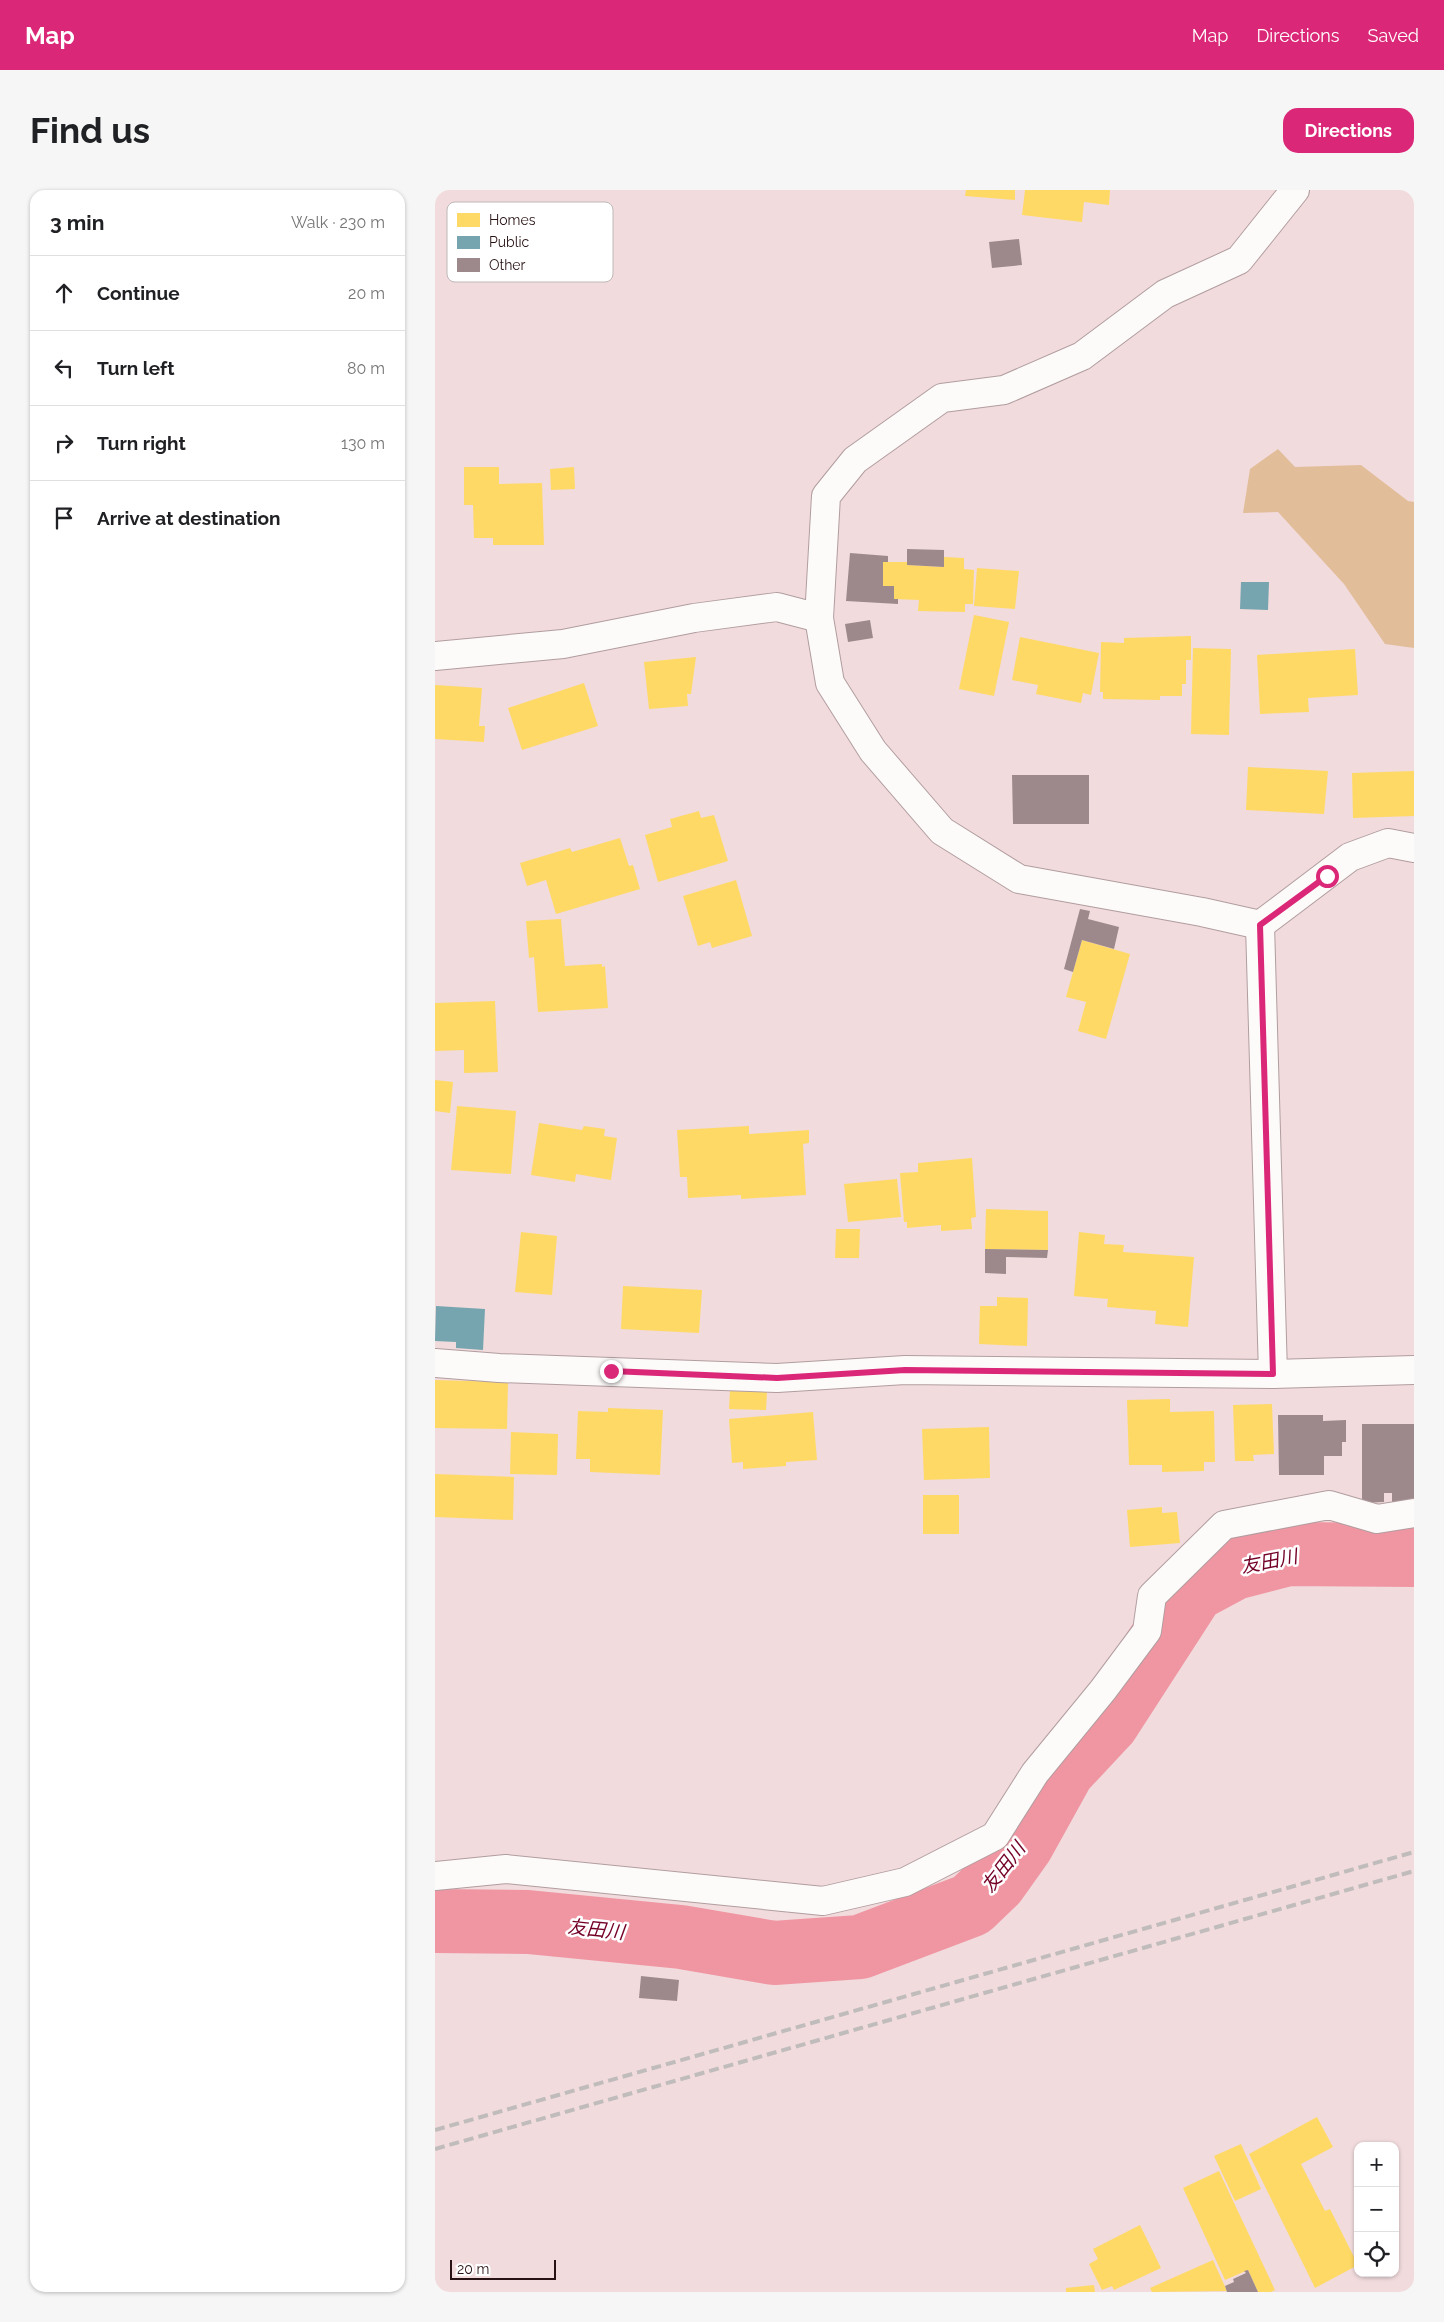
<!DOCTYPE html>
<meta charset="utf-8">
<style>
:root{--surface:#fff;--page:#f6f6f6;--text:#202124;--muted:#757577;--line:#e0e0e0;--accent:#db2777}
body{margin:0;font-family:Raleway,"Noto Sans JP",sans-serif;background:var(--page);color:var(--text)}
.controls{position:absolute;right:15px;bottom:15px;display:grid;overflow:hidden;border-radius:10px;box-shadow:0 1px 4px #0004}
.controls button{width:45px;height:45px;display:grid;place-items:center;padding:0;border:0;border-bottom:1px solid var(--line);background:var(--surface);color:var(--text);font:25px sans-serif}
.scale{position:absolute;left:15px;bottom:12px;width:106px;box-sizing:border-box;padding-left:5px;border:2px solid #291214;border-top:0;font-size:14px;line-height:18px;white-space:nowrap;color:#291214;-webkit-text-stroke:4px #fff;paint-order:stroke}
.stop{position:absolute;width:15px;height:15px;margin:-11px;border:4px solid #db2777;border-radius:50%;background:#fff}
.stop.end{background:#db2777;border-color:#fff;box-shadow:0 1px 5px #0008}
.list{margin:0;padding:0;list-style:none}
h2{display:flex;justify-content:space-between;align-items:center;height:65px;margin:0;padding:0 20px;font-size:21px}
h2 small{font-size:16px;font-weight:400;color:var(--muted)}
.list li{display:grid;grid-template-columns:32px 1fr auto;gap:15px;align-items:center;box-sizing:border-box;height:75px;padding:0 20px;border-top:1px solid var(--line)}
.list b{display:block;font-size:19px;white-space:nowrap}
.list em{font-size:16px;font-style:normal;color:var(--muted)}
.icon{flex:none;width:28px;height:28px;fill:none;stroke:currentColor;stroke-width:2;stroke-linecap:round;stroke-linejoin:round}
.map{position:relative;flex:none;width:979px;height:2102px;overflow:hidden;border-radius:15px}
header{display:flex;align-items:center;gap:30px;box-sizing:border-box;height:70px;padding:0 25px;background:var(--accent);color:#fff}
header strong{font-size:24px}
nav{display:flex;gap:28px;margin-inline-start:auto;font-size:18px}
.intro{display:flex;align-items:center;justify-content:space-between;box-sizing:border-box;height:120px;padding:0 30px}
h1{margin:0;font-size:35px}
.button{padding:12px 22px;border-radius:15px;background:var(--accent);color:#fff;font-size:18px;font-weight:700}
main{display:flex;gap:30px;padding:0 30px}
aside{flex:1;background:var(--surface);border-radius:15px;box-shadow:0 1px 4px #0004}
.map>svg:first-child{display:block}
.green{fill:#e2bd99}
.homes{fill:#ffd966}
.public{fill:#76a5af}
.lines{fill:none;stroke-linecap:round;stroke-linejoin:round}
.river{stroke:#f096a2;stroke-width:64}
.building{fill:#9d898c}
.minor-casing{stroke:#b19d9f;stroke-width:30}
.minor{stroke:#fdfafa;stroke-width:28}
.rail{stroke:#c1bcbc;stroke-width:4;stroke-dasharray:10 5;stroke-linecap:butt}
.route{stroke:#db2777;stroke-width:6}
.labels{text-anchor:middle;stroke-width:5;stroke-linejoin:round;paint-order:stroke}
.water-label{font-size:19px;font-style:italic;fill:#730025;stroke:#fff}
.key{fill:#fff;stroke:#bfb8b8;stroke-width:1}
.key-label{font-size:14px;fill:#291214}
</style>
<header>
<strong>Map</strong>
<nav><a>Map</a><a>Directions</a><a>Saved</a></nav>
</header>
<div class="intro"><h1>Find us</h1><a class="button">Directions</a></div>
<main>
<aside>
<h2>3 min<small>Walk · 230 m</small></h2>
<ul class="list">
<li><svg class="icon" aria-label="ahead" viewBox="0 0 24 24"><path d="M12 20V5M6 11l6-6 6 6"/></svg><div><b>Continue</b></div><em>20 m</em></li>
<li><svg class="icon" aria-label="left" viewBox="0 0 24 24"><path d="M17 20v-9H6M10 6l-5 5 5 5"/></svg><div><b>Turn left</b></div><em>80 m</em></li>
<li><svg class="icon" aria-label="right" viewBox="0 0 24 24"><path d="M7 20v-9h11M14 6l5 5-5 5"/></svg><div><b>Turn right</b></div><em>130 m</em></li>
<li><svg class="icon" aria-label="arrive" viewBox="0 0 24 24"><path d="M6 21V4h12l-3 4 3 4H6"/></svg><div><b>Arrive at destination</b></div></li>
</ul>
</aside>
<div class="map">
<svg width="979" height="2102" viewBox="0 0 979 2102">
<rect width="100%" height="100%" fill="#f1dbdd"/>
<!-- green -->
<polygon class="green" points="843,259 860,277 926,275 973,311 979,312 979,458 950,454 909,394 843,322 808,323 815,279"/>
<!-- homes -->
<g class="homes">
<polygon points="531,0 580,0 580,10 530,6"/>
<polygon points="590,0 675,0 674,15 649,12 647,32 587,25"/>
<polygon points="29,277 64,277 64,294 107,293 109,355 58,355 58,348 39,348 38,315 29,315"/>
<polygon points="139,277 140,299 116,300 115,279"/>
<polygon points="509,367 529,368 529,379 539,380 538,414 530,414 530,422 483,421 484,410 459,409 459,396 448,396 448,372 472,372 472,375 509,377"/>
<polygon points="542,378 584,381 580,419 539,416"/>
<polygon points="539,425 574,432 559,506 524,499"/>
<polygon points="756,446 756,470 751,470 751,494 747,494 747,506 725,506 725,510 668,509 668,502 665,502 666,452 689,453 689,448"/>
<polygon points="585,447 664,463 656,505 648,503 646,513 601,504 603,495 577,490"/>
<polygon points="758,458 796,459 794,545 756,544"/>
<polygon points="920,459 923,505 873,508 874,522 825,524 822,465"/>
<polygon points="261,467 256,504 252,504 253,516 214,519 209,472"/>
<polygon points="149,493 163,536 87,560 73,518"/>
<polygon points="0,495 47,498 44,536 50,536 49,552 0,549"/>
<polygon points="813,577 893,581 889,624 811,620"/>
<polygon points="979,581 979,626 918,628 917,583"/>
<polygon points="264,621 266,628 279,625 293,671 223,692 210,645 237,637 235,629"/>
<polygon points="185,648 194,676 198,675 205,699 121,724 111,690 92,696 85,673 135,658 137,662"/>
<polygon points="301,690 317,746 277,758 275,752 263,756 248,706"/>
<polygon points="126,729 130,776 167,774 167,777 170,776 173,818 103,822 99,767 94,768 91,731"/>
<polygon points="647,750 695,764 671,849 643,841 651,812 631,807"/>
<polygon points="60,811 63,882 29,883 29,860 0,861 0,813"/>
<polygon points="0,890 18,892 15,923 0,921"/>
<polygon points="22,916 81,921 76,984 16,980"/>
<polygon points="104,933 147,940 149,936 170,939 169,946 182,948 176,990 141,984 140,992 96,985"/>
<polygon points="314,936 314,944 374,940 374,953 368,954 371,1005 306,1009 306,1005 253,1008 252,987 245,987 242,940"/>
<polygon points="537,968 541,1027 536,1028 537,1039 506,1041 506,1035 472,1038 472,1032 469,1032 465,983 483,982 483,973"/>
<polygon points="462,989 466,1027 413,1032 409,994"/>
<polygon points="551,1019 613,1021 613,1060 550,1059"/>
<polygon points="401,1039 425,1039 424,1068 400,1068"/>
<polygon points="86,1042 122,1046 117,1105 80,1102"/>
<polygon points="644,1042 670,1045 669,1054 689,1055 688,1062 759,1067 753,1137 720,1134 721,1121 672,1117 673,1109 639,1106"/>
<polygon points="188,1096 267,1100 264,1143 186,1139"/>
<polygon points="562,1107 593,1108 592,1156 544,1154 545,1116 562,1116"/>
<polygon points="0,1190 73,1192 72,1239 0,1238"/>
<polygon points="295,1201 332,1202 331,1220 294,1219"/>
<polygon points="735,1209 735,1222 779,1221 780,1272 769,1272 769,1281 727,1282 727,1275 694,1275 692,1210"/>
<polygon points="837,1214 839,1264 818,1265 819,1271 800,1271 798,1215"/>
<polygon points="173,1218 228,1220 225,1285 155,1282 155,1269 141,1269 143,1221 173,1222"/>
<polygon points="378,1222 382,1270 351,1272 351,1276 308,1279 308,1272 297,1273 294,1229"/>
<polygon points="554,1237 555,1288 489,1290 487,1239"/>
<polygon points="76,1242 123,1244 122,1285 75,1284"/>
<polygon points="0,1284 79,1287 78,1330 0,1327"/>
<rect x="488" y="1305" width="36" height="39"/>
<polygon points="727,1317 727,1323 742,1322 745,1353 695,1357 692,1320"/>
<polygon points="882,1927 898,1957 866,1974 890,2021 895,2019 923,2075 880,2098 814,1964"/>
<polygon points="806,1954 826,1999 800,2011 779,1966"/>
<polygon points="784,1981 840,2100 836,2102 823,2102 813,2080 790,2090 748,1998"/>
<polygon points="705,2035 726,2078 679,2100 677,2096 667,2100 654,2074 663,2069 658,2059"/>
<polygon points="778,2070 792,2101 717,2102 715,2098"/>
<polygon points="659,2095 660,2102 631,2102 631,2098"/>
</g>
<!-- public -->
<g class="public">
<polygon points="806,392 834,392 833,420 805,419"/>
<polygon points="1,1116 50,1119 48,1160 21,1158 21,1152 0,1151"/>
</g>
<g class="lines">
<!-- river -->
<polyline class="river" points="0,1731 93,1732 246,1747 339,1763 425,1757 536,1715 560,1692 587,1654 628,1580 672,1533 758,1400 799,1378 853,1364 979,1365"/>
</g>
<!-- building -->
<g class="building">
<polygon points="584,49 587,75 557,78 554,52"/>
<polygon points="472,359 509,360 509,377 472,375"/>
<polygon points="415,363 453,366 453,372 448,372 448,396 459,396 459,409 463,409 463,414 411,411"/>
<polygon points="435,430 438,448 413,452 410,434"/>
<polygon points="577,585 654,585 654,634 578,634"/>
<polygon points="645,719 655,721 653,729 684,737 679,759 647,750 638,782 629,779"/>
<polygon points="550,1059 613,1060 612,1068 571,1067 571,1084 550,1083"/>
<polygon points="843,1225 888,1225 888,1231 911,1230 911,1252 907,1252 907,1266 889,1266 889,1285 844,1285"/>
<polygon points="927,1234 979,1234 979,1312 957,1312 957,1303 949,1303 949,1312 927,1313"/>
<polygon points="206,1786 244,1790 242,1811 204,1808"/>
<polygon points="813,2080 823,2102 792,2102 790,2096 799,2092 798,2089 811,2083 809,2081"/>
</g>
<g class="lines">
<!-- minor casing -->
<g class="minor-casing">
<g id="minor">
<polyline points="384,428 391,306 420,270 507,208 569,200 647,166 730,104 804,70 860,0"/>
<polyline points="0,466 128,454 259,428 342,417 384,428 395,493 438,561 507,641 584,689 767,722 825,735 915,667 953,653 979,658"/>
<polyline points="825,735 838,1184"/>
<polyline points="0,1173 64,1178 342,1188 470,1180 838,1184 979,1180"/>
<polyline points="0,1686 71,1679 388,1711 470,1692 560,1646 600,1583 668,1500 712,1441 717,1406 789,1335 894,1315 942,1329 979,1323"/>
</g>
</g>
<!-- minor -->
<use href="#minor" class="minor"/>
<!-- rail -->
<g class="rail">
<polyline points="0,1940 979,1662"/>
<polyline points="0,1959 979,1681"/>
</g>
</g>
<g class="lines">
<!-- route -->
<polyline class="route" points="176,1181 342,1188 470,1180 838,1184 825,735 892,686"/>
</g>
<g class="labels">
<!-- water labels -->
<g class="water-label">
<text transform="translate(834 1371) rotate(-11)" y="7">友田川</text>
<text transform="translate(568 1677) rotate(-52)" y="7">友田川</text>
<text transform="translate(161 1739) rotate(6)" y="7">友田川</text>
</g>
</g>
<!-- legend -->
<rect x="12" y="12" width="166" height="80" rx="8" class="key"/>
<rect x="22" y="23" width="23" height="14" fill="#ffd966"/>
<rect x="22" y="46" width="23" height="13" fill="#76a5af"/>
<rect x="22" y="68" width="23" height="14" fill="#9d898c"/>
<g class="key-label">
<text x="54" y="35">Homes</text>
<text x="54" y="57">Public</text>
<text x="54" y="80">Other</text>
</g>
</svg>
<div class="controls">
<button>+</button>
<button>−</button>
<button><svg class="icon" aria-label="locate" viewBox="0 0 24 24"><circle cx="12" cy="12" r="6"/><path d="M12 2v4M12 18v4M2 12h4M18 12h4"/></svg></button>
</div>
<div class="scale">20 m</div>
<div class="stop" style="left:892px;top:686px"></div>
<div class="stop end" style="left:176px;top:1181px"></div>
</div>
</main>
